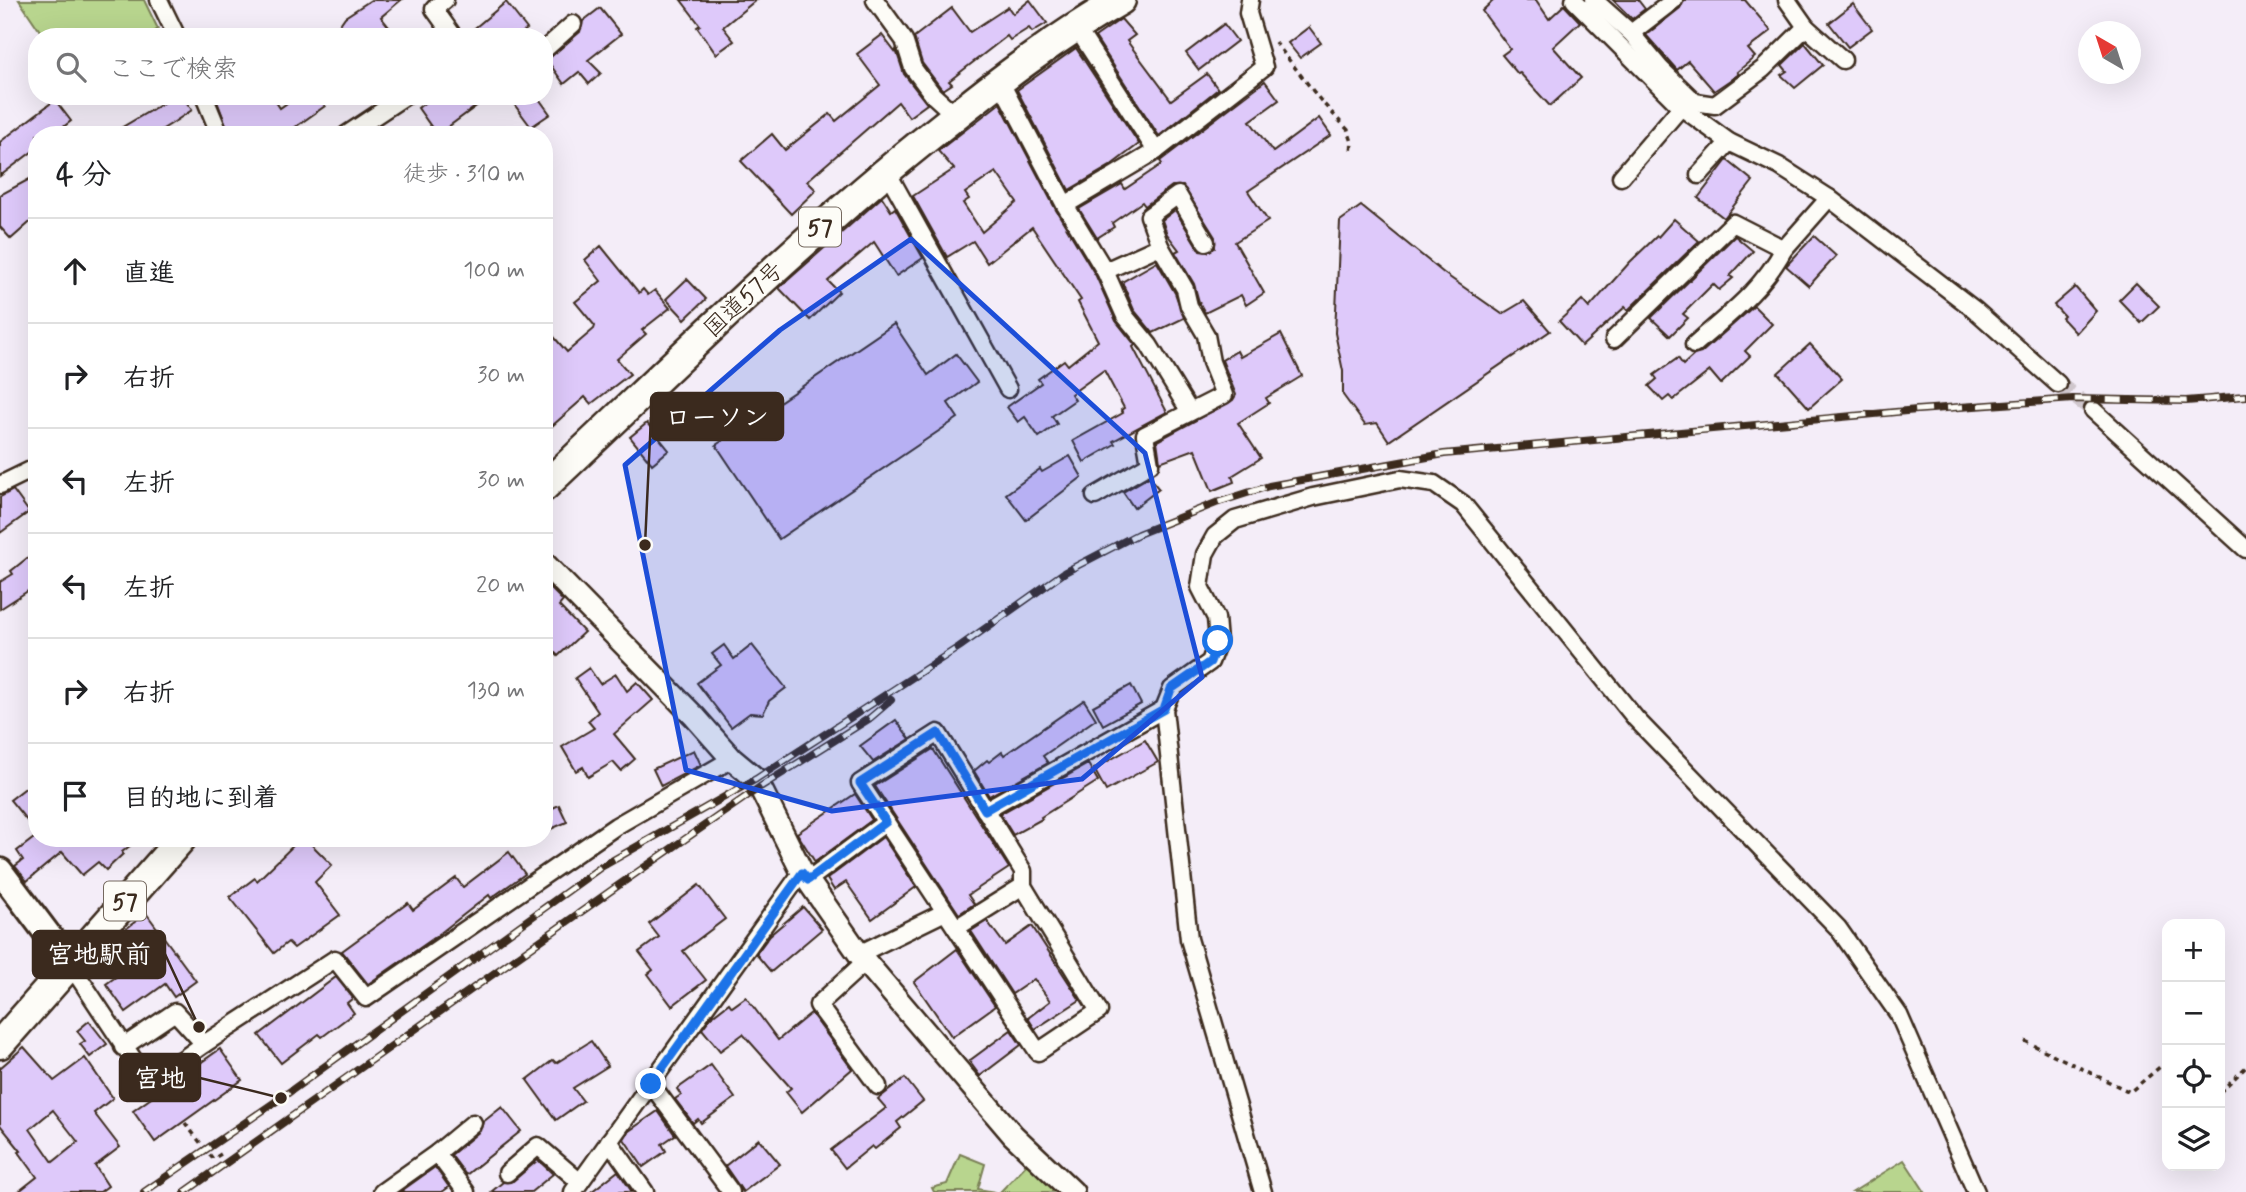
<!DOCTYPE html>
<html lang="ja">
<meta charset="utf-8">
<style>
:root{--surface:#fff;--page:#f2f2f2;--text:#202124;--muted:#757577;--line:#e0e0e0}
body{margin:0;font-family:Mynerve,"Klee One",sans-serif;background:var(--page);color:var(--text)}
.controls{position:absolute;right:21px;bottom:21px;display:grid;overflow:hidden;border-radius:14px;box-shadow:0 7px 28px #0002}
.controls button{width:63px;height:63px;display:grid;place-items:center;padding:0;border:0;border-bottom:2px solid var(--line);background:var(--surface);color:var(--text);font:35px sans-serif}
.compass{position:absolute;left:2078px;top:21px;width:63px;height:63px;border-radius:50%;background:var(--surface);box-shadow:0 7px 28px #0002;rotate:321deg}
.stop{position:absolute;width:21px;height:21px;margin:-16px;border:5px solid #1a73e8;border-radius:50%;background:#fff}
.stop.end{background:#1a73e8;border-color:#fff;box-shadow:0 2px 7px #0008}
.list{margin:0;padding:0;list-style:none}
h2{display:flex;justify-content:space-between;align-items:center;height:91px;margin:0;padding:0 28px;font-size:30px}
h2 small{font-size:23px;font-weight:400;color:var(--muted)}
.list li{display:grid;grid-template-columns:46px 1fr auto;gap:21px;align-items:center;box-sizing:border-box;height:105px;padding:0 28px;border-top:2px solid var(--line)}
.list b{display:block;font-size:26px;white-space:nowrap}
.list em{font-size:23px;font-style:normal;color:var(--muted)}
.icon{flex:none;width:38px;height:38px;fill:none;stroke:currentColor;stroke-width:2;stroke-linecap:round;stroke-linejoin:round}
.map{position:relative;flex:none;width:2246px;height:1192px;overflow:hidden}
.search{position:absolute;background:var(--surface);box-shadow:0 7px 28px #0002;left:28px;top:28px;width:525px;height:77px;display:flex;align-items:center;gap:18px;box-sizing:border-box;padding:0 24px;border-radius:28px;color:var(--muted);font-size:26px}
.panel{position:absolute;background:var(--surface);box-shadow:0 7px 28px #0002;left:28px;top:126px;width:525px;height:721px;border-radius:28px}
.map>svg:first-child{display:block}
.green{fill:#b8d58e;stroke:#7a8056;stroke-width:2}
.building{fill:#dec9fa;stroke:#3b2a1e;stroke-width:2;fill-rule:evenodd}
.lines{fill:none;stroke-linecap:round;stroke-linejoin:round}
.street-tunnel{stroke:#cfc6cc;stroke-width:16;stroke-dasharray:16 8;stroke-linecap:butt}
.street-casing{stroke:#3b2a1e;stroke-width:21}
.secondary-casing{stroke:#3b2a1e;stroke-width:26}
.primary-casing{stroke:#3b2a1e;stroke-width:30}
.highway-casing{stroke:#3b2a1e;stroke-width:33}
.path{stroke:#3b2a1e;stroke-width:3.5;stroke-dasharray:5 5;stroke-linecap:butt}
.street{stroke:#fdfcf7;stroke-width:16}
.secondary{stroke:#fdfcf7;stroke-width:21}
.primary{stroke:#fdfcf7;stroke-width:24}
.highway{stroke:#fdfcf7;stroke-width:28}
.rail-casing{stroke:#3b2a1e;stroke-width:8}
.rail{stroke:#fdfcf7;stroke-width:5;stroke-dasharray:16;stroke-linecap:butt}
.route{stroke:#1a73e8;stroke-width:9}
.marked{fill:#1d4ed8;fill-opacity:0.2;stroke:#1d4ed8;stroke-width:5;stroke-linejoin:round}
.labels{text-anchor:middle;stroke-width:5;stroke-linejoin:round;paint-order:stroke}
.shield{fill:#fdfcf7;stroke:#75695f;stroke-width:2}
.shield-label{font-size:23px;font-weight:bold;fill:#3b2a1e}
.street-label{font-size:24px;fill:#3b2a1e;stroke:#fdfcf7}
.leader{fill:none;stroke:#3b2a1e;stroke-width:2.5}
.callout-dot{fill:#3b2a1e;stroke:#fdfcf7;stroke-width:2.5}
.callout{fill:#3b2a1e;stroke:#3b2a1e;stroke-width:2.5}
.callout-label{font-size:26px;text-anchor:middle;font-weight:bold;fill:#fff}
</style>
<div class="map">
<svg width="2246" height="1192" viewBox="0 0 2246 1192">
<rect width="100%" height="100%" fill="#f4edf8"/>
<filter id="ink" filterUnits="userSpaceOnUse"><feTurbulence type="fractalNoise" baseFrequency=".0143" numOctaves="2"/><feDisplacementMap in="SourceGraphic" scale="14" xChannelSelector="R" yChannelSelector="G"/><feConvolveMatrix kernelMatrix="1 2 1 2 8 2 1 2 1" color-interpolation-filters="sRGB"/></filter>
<g filter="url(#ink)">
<!-- green -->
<g class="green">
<polygon points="19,0 144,0 158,29 146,37 44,37"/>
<polygon points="960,1154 985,1164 978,1189 995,1192 934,1192 932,1188 947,1184"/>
<polygon points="1904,1160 1925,1192 1853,1192"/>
<polygon points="1027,1164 1058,1192 1000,1192"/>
</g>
<!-- building -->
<g class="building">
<polygon points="371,0 401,0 381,17 397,37 345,37 336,30 345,17"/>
<polygon points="681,0 756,0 723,27 734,41 716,54 697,27 700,25"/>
<polygon points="1030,0 1047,23 1032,32 1029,28 1010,40 1007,36 949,81 952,84 943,90 941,88 922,63 914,37 952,8 970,32 1008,7 1013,14"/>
<polygon points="1494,0 1536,0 1549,19 1564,5 1580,22 1553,47 1581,78 1550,106 1520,73 1518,74 1502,55 1510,49 1482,11"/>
<polygon points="1613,0 1638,0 1645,9 1632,19"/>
<polygon points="1684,0 1745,0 1771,31 1748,49 1755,57 1737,72 1739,74 1714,91 1688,61 1677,70 1646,35 1680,8"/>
<polygon points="506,2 527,29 517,37 464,37"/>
<polygon points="1853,4 1872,29 1848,47 1829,23"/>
<polygon points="600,8 621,34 588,60 601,73 589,84 579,72 564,84 547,60 580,32 583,21"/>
<polygon points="1121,19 1135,35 1127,41 1171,100 1207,74 1218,89 1159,136 1095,37"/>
<polygon points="1224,24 1237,41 1199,70 1186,53"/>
<polygon points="1309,27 1321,43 1300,58 1288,43"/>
<polygon points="882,35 895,52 896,50 904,74 927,104 909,117 898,102 807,181 816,190 791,214 741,161 772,134 785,150 830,114 836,121 880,85 857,54"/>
<polygon points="1805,43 1823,65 1795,88 1781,75 1787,71 1782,65"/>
<polygon points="1076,48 1139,144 1110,166 1069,190 1017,90"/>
<polygon points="1265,81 1279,100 1250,121 1273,152 1319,118 1331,135 1248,191 1268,221 1235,242 1264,293 1246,305 1241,295 1205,313 1199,302 1194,284 1175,252 1179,250 1167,234 1162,220 1175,210 1200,251 1207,252 1215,248 1215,237 1183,186 1172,186 1145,206 1142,202 1112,223 1114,227 1097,238 1079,209 1122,184 1125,189 1162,164 1160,161"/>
<polygon points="175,96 182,96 192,110 171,124 153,135 109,135"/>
<polygon points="215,96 272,96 280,108 297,96 318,96 325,106 294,128 298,135 230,135"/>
<polygon points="433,96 490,96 437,135 418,108"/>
<polygon points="508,96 537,96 550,114 531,127"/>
<polygon points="55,100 71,121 53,135 37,135 37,148 0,176 0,142"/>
<path d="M1000 103 1056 210 1096 276 1116 321 1135 345 1133 347 1167 412 1113 441 1115 444 1084 462 1073 441 1123 413 1121 410 1124 408 1104 370 1071 394 1075 400 1052 416 1057 424 1039 437 1025 417 1018 422 1007 407 1041 383 1038 379 1064 360 1068 365 1098 341 1078 302 1081 300 1032 227 987 263 973 241 947 257 913 196 954 169 938 151ZM996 172 1017 202 982 232 963 203 969 199 965 193Z"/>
<polygon points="1727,160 1753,181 1724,218 1698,198"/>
<polygon points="37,175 37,216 11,239 0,227 0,195"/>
<polygon points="882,197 891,211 895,208 923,258 896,276 874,242 828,281 839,292 810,320 779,288"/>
<polygon points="1361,206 1445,274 1502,314 1524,301 1550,331 1389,441 1377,423 1365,425 1343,395 1343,371 1335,333 1340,221"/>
<polygon points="1674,219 1699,241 1628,310 1625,307 1582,346 1559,321 1582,300 1589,308 1630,262 1657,236 1658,237"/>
<polygon points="1735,236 1753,251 1730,276 1733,278 1719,290 1713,284 1683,314 1688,318 1670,336 1651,318"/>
<polygon points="1814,236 1836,256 1809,286 1786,266"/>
<polygon points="601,246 639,293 643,289 648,295 655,290 670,308 642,330 646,334 617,359 630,374 591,404 585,397 544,433 544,345 554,337 567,352 594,329 595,326 575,302 601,281 585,260"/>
<polygon points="1157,262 1175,293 1184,318 1153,333 1134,310 1122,282"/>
<polygon points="687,279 706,299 685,319 666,299"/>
<polygon points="2136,283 2159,306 2141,323 2119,300"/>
<polygon points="2075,287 2096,311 2076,333 2062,318 2064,316 2054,305"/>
<polygon points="1754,306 1772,324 1745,351 1750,356 1721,384 1710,371 1673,400 1669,396 1663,401 1649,386 1657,379 1654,375 1678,358 1683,365 1694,355 1701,353"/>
<polygon points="894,324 928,375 956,354 977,382 948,403 958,418 779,539 716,445"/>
<polygon points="1281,334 1302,376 1266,398 1269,403 1238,423 1261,458 1232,476 1234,482 1212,491 1195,449 1160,462 1157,441 1233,400 1236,395 1222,360 1237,351 1240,357"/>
<polygon points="1810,344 1842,379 1809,408 1778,373"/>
<polygon points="647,423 669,450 652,464 630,437"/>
<polygon points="1070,456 1082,477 1026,520 1006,494 1040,469 1042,472"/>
<polygon points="1149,477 1159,489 1134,508 1123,492"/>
<polygon points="13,490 29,512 0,533 0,497"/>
<polygon points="37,550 37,585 0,609 0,582 13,574 11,571"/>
<polygon points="544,582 563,601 559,606 584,632 558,656 544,641"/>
<polygon points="724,645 734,659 752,645 786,688 769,701 763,714 750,713 731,727 697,683 721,665 712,654"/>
<polygon points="589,668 600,684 616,674 627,691 637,682 653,700 614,734 635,759 621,771 613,762 588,777 583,767 576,771 562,747 594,728 588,721 598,712 575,678"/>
<polygon points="1131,685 1141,704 1103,725 1093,706"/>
<polygon points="1084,700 1096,719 1043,756 1048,763 989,796 974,771 987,760 989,762 1002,752 1004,755"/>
<polygon points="896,720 910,739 873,762 860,746"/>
<polygon points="1145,740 1158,762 1106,791 1094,769"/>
<polygon points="933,749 1009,868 968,895 974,904 959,914 875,786"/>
<polygon points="694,750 701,765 661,786 653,769"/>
<polygon points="1088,764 1098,781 1041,817 1042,819 1013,835 1000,814"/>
<polygon points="37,779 37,833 10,800"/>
<polygon points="855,794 872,820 815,862 797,833"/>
<polygon points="559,805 567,822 544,832 544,812"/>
<polygon points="883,837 916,887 872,919 846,882 834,890 827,879"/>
<polygon points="34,838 140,838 122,852 123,854 106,870 98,862 82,875 62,852 27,881 15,866 23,860 17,851"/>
<polygon points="301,838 305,838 332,865 315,882 340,915 294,948 288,942 274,953 230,897 255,878 257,881"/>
<polygon points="509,852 525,874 491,898 489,895 434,938 368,984 342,951 408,903 413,910 456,878 463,887"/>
<polygon points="699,885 725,919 683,951 706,980 672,1006 648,974 653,970 639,952 659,937 649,924"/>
<polygon points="803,907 822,929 771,972 756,954 770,935"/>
<polygon points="146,913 196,981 174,997 165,984 126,1012 106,984 135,963 116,937"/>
<polygon points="987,921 1005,945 1032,926 1080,1000 1035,1029 1028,1018 1050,1001 1034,979 1012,994 971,931"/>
<polygon points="957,949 995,1006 952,1037 914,982"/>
<polygon points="336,977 353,998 347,1003 354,1013 322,1037 319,1034 281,1063 259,1035"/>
<polygon points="746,997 778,1040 811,1013 852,1069 802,1112 786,1092 791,1088 743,1034 720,1051 702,1029 711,1017 729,1003 732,1007"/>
<polygon points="89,1021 107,1044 90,1057 80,1044 85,1041 77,1031"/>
<polygon points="1011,1030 1021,1045 980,1076 969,1061"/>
<polygon points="591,1041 608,1066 573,1088 583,1101 556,1120 527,1080 553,1060 556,1063"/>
<path d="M24 1047 54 1081 85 1058 113 1098 94 1113 120 1147 95 1166 108 1186 100 1192H18L37 1177 19 1152 21 1151 0 1125V1068ZM53 1110 78 1142 53 1162 30 1129Z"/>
<polygon points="220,1049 242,1080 155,1142 133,1111"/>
<polygon points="711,1065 735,1098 701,1123 698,1119 693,1123 675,1099 681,1095 677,1089"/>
<polygon points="905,1078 923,1101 897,1122 901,1128 875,1149 872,1146 845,1168 831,1150 886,1108 878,1099"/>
<polygon points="502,1107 521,1131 466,1175 451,1155 480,1131 483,1122"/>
<polygon points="658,1111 675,1135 662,1144 666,1151 643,1167 624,1139 629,1131"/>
<polygon points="759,1139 780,1164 743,1192 725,1166"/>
<polygon points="538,1160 553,1174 531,1192 491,1192 503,1182 513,1181"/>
<polygon points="435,1167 449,1187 442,1192 400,1192"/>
<polygon points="618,1171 632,1192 591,1192"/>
</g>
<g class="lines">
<!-- street-tunnel -->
<polyline class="street-tunnel" points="2058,384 2093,410"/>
<!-- street casing -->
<g class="street-casing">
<g id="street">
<polyline points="159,0 177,37"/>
<polyline points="445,0 434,9 454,37"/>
<polyline points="875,0 904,40 913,68 933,95 955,115"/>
<polyline points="1574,0 1681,107 1729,142 1779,166 1829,198 1975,310 2058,384"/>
<polyline points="1594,0 1631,33 1661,69 1695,102 1715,105 1763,69 1806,27 1787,0"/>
<polyline points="1806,27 1843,60"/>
<polyline points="1631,33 1674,0"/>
<polyline points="544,50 573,24"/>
<polyline points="1000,81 1065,205 1105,271 1125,316 1149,345 1190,412"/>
<polyline points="204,96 220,135"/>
<polyline points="346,135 405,96"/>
<polyline points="1156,151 1264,67 1248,13 1250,0"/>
<polyline points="886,170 1008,389"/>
<polyline points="1699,175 1729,142"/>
<polyline points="1621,177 1681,107"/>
<polyline points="1065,205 1156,151 1076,27"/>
<polyline points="1105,271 1160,246"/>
<polyline points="1614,339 1733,223 1784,249 1829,198"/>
<path d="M1694 345C1729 314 1761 291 1784 249"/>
<polyline points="2093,410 2246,549"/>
<polyline points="0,485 37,467"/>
<polyline points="1095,496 1150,464 1145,435 1224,395 1211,362 1206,335 1189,306 1185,289 1160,246 1149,216 1178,195 1206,242"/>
<polygon points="938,733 1023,871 1023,886 1099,1011 1038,1052 860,783"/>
<polyline points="985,810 1164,709"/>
<polyline points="808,880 886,822"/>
<polyline points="956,928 1023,886"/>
<polyline points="859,954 945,912"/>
<polyline points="866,961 818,1005 878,1086"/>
<polyline points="70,964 149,1083 204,1044 175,1012 123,1047"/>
<polyline points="204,1044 335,959 366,998 616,826 732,759"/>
<polyline points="651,1084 731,1192"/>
<polyline points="609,1141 645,1192"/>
<polyline points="437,1153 473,1123"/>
<polyline points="507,1173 538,1146 580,1182"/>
<polyline points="382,1192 437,1153 466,1192"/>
<polyline points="573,1192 802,872"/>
<polyline points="1263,1192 1189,939 1164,709 1172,689 1210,662 1218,641 1216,618 1200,587 1205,554 1215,536 1235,520 1313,497 1400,479 1434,484 1463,504 1636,719 1838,928 1899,1015 1976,1192"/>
</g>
</g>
<!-- secondary casing -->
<g class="secondary-casing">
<polyline id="secondary" points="544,563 695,717 732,759 756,779 802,872 859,954 1013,1135 1073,1192"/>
</g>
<!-- primary casing -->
<g class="primary-casing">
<polyline id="primary" points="0,871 70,964"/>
</g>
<!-- highway casing -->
<g class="highway-casing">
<g id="highway">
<path d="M544 487C674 365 800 238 940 128 997 82 1057 36 1121 0"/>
<polyline points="0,1044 182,838"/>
</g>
</g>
<!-- path -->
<g class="path">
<polyline points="1275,42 1321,101 1348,130 1352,142 1351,153"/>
<polyline points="2025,1041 2130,1092 2167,1061"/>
<polyline points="2220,1092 2246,1067"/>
<polyline points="185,1123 213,1159 224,1152"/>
</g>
<!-- street -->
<use href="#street" class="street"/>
<!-- secondary -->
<use href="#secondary" class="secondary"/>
<!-- primary -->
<use href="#primary" class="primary"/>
<!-- highway -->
<use href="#highway" class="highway"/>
<!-- rail casing -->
<g class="rail-casing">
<g id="rail">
<polyline points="144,1192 281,1098 601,867 756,779 959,647 1065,572 1138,534 1216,503 1269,486 1444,454 1917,410 2073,399 2186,401 2246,396"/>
<polyline points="185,1192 619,885 760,787 870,718 891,700"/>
</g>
</g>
<!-- rail -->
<use href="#rail" class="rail"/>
</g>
</g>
<g class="lines" filter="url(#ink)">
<!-- route -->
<polyline class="route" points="651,1084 802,873 808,880 886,822 860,783 938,733 985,810 1164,709 1171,689 1210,662 1218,641"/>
</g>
<!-- marked area -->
<path class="marked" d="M911 239 1145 453 1202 677 1082 779 832 811 686 770 625 465 780 330Z"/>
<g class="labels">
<!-- shield labels -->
<g class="shield">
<rect x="799" y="207.5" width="42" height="39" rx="5"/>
<rect x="104" y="881.5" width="42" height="39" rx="5"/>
</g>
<g class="shield-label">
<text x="820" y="235">57</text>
<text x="125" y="909">57</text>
</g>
<!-- street labels -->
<g class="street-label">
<text transform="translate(743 299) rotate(-43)" y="8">国道57号</text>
</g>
</g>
<!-- callouts -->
<path class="leader" d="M645 545L651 417M199 1027L165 954M281 1098L200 1078"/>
<g class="callout-dot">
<circle cx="645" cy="545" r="7"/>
<circle cx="199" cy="1027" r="7"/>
<circle cx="281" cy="1098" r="7"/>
</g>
<g class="callout">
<rect x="651" y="393" width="132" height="47" rx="7"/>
<rect x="33" y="931" width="132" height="47" rx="7"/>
<rect x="120" y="1054" width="80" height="47" rx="7"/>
</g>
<g class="callout-label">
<text x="717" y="426">ローソン</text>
<text x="99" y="963">宮地駅前</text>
<text x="160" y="1087">宮地</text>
</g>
</svg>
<div class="controls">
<button>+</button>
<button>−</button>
<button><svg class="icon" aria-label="locate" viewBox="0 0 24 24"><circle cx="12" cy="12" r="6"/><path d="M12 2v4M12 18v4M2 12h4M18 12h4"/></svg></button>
<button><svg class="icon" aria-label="layers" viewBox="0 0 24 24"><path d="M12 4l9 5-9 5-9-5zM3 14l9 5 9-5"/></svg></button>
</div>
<svg class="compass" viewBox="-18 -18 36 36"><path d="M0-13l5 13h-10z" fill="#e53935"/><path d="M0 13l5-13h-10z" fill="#757577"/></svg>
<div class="stop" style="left:1218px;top:641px"></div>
<div class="stop end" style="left:651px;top:1084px"></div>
<div class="search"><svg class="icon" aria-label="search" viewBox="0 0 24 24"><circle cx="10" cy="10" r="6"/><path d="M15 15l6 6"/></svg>ここで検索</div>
<section class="panel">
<h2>4 分<small>徒歩 · 310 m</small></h2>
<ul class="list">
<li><svg class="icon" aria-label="ahead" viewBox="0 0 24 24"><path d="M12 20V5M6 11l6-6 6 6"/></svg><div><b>直進</b></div><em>100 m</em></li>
<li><svg class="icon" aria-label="right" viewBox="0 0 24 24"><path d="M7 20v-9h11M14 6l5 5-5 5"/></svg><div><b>右折</b></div><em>30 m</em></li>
<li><svg class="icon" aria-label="left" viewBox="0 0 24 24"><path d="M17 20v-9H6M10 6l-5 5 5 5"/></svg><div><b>左折</b></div><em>30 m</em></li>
<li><svg class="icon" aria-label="left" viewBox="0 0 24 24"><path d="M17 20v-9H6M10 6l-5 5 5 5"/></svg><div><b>左折</b></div><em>20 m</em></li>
<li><svg class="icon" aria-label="right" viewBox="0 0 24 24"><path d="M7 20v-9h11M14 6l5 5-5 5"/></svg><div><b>右折</b></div><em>130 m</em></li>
<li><svg class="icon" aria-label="arrive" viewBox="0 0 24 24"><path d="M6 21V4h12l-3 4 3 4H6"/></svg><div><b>目的地に到着</b></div></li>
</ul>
</section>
</div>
